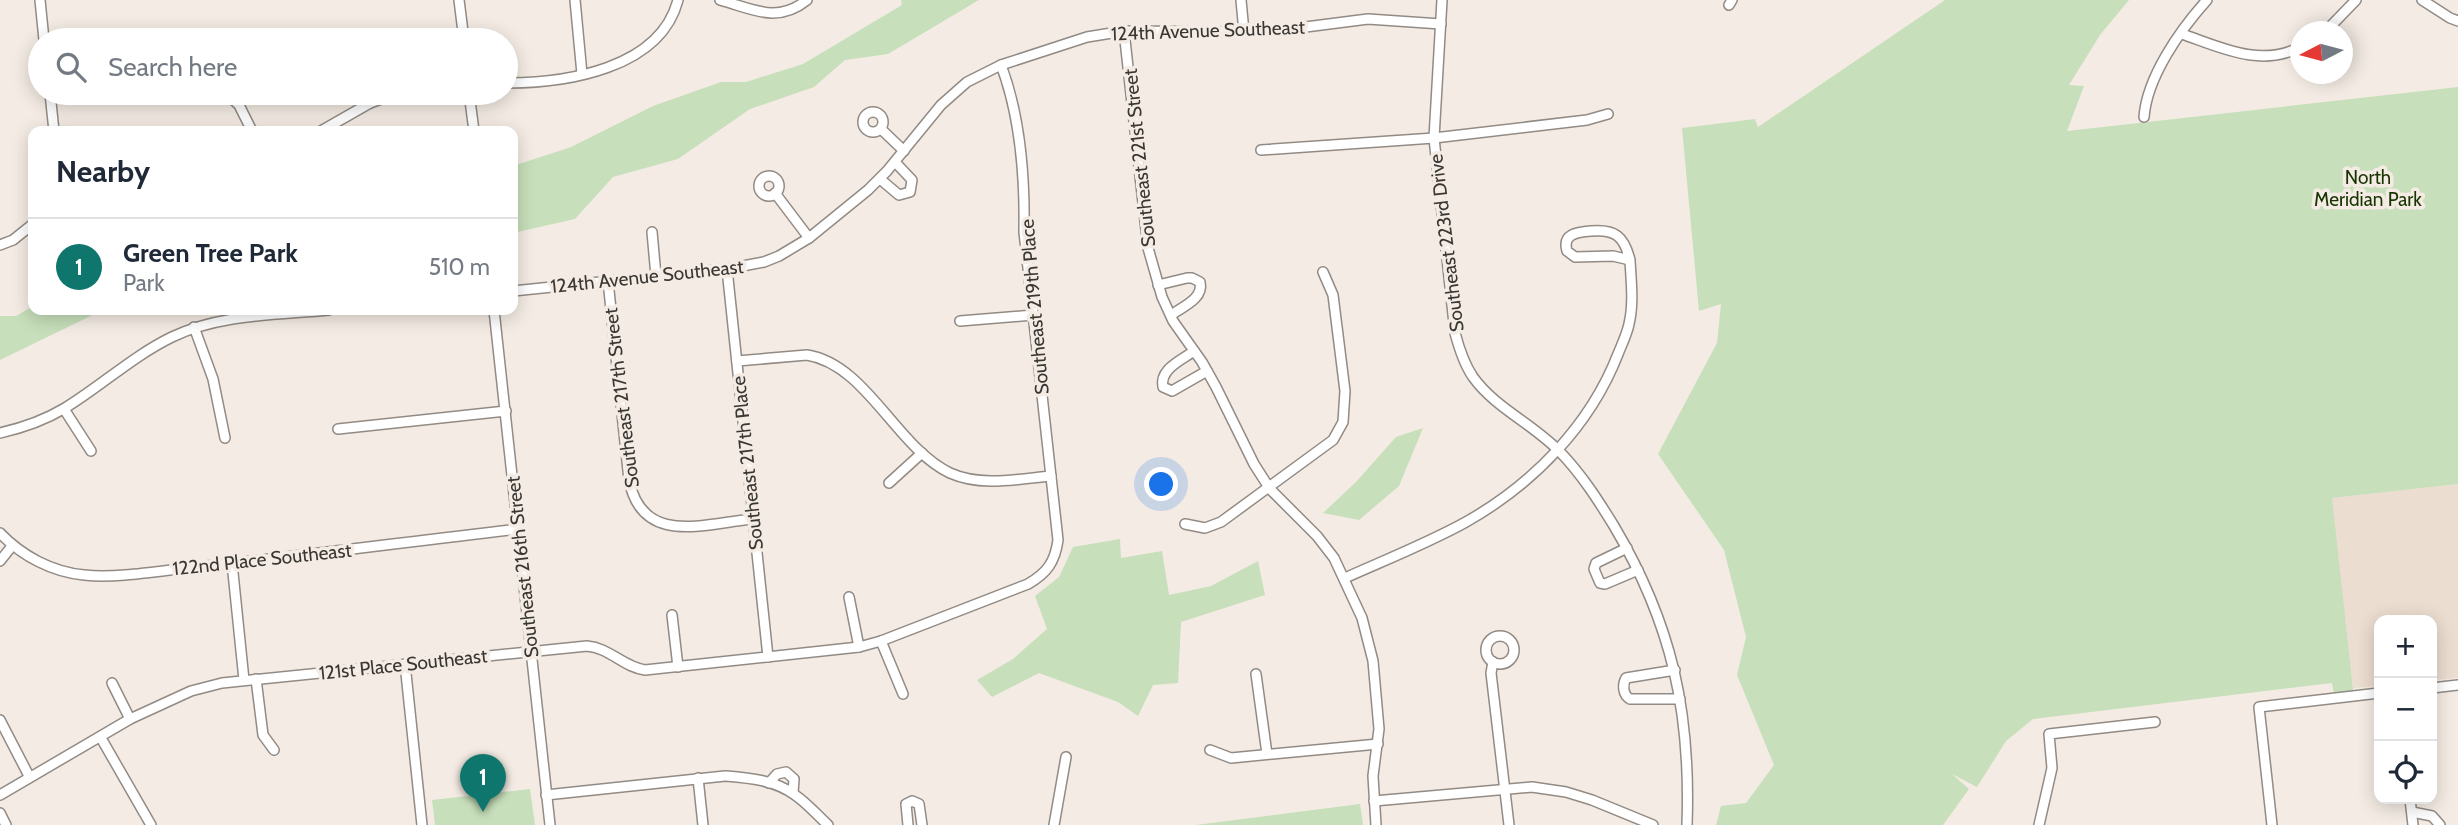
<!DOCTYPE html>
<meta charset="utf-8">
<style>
:root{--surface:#fff;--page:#f2f2f3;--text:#1f2937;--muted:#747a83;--line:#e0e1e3;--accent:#0f766e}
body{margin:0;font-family:Cabin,sans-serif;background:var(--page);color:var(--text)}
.controls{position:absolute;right:21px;bottom:21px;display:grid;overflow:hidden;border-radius:14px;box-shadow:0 4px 18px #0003}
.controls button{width:63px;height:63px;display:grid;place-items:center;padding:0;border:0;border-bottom:2px solid var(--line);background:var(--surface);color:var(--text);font:35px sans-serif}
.compass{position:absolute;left:2290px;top:21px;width:63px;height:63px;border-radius:50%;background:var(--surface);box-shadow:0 4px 18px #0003;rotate:264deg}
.you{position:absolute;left:1162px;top:485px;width:24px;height:24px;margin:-18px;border:5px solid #fff;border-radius:50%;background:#1a73e8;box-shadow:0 0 0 10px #1a73e833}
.badge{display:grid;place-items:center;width:46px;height:46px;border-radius:50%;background:var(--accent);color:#fff;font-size:23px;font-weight:700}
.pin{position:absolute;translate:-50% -58px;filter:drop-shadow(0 2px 4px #0008)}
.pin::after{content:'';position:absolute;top:37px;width:24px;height:21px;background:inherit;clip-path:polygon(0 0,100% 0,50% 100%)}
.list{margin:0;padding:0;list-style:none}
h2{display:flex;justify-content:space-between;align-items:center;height:91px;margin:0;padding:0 28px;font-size:30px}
h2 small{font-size:23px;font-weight:400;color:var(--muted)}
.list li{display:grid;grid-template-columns:46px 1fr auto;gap:21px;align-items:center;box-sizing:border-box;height:98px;padding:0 28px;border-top:2px solid var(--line)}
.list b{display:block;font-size:26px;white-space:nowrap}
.list p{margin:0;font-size:23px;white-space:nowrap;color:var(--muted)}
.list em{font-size:23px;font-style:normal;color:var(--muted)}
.icon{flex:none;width:38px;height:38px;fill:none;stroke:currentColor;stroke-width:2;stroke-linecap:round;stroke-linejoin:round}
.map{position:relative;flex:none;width:2458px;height:825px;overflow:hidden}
.search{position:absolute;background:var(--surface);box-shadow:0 4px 18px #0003;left:28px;top:28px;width:490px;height:77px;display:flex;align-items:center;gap:18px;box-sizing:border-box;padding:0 24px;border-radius:38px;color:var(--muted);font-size:26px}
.panel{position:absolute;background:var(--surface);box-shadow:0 4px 18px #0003;left:28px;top:126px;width:490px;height:189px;border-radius:14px}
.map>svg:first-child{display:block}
.built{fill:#ebddd0}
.green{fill:#c7dfba}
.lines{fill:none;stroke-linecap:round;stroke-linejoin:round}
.minor-casing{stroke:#928a84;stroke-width:12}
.minor{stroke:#fff;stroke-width:9}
.labels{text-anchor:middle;stroke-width:7;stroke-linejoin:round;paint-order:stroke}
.street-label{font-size:19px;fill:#393633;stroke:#f4ece4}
.park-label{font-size:19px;fill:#173500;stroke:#f4ece4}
</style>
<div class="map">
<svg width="2458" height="825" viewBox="0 0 2458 825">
<rect width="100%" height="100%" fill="#f4ece4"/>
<!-- built -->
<polygon class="built" points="2458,484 2458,678 2432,680 2432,620 2379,620 2379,686 2353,688 2331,498"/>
<!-- green -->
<g class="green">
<polygon points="901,0 979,0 888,54 845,60 814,87 750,109 678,159 613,177 575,219 513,233 513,166 571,147 653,106 721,82 746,82 803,64 902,5"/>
<polygon points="1945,0 2129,0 2100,35 2069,85 2084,86 2067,131 2458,87 2458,484 2332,498 2354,698 2335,700 2332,683 2033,719 2006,741 1977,787 1952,774 1969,789 1943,825 1716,825 1721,806 1746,803 1774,765 1737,675 1746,637 1724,550 1658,454 1717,343 1721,304 1699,311 1682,128 1755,119 1758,127"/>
<polygon points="33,306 33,310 103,310 0,360 0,316 16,316"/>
<polygon points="1423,428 1399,486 1359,520 1323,513 1356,482 1396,437"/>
<polygon points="1120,539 1121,558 1162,551 1169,595 1211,586 1258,561 1265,595 1181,622 1178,683 1153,685 1138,716 1118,702 1039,673 992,697 977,680 1013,659 1047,629 1035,596 1059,577 1073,547"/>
<polygon points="530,789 535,825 435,825 432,800"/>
<polygon points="1360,804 1363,825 1196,825"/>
</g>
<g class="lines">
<!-- minor casing -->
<g class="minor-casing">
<g id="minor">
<polyline points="40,0 44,40"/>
<polyline points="459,0 464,40"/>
<polyline points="575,0 582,74"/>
<path d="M720 0C753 9 777 24 807 0"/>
<polyline points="1241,0 1244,32"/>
<path d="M1442 0 1434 138 1455 333C1459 348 1464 364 1473 377 1495 408 1535 425 1561 453 1582 475 1598 500 1614 526 1672 624 1691 712 1687 825"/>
<polyline points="2422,0 2450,18 2458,21"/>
<polyline points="1729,5 1732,0"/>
<polyline points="1124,31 1148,248 1162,297 1173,321 1202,362 1216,387 1254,464 1270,489 1317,536 1334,558 1362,618 1373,661 1379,729 1373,776 1376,825"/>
<polyline points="2325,32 2356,0"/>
<path d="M2182 34C2220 47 2261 68 2300 47"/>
<path d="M506 83C566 83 660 69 678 0"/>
<polyline points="50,93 54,131"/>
<polyline points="226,93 239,105 252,131"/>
<polyline points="364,93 370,103"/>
<polyline points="469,93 474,131"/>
<circle cx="873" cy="122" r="10"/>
<path d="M2144 117C2147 77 2180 30 2207 0"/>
<polyline points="881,129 904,151"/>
<polyline points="321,131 370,103 398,93"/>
<polyline points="1261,150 1434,138 1587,120 1608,114"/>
<circle cx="769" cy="186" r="10"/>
<polyline points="880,179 899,195 910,192 912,180 895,162"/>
<polyline points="775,193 809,238"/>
<polyline points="652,232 656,276"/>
<polyline points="0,245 13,240 33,224"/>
<polyline points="727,269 768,657"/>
<path d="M608 281 629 480C642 546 703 524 752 519"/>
<path d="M1158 285 1187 278H1192L1200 282C1204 299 1182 307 1171 315"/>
<polyline points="513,291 727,269 764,262 779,256 809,238 868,190 887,171 941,105 967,82 1001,65 1087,37 1124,31 1244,32 1282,30 1368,19 1441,24"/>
<polyline points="494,310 550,825"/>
<polyline points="960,321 1033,315"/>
<polyline points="194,327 213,379 225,438"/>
<path d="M1194 351C1182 360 1159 369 1163 387L1172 391 1207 371"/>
<path d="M737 361 807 355C866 364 897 448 950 473 981 487 1018 479 1051 476"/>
<polyline points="64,409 91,451"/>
<polyline points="338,429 506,411"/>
<path d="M0 433C22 428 45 420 65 408 101 386 133 356 172 337 219 314 277 315 329 310"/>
<polyline points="889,483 922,453"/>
<polyline points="1185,524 1205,528 1221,522 1333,440 1343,422 1345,391 1333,295 1323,272"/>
<path d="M0 533C22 556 52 572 84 575 120 579 169 569 206 566 310 555 414 541 518 529"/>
<polyline points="1627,548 1596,563 1594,569 1600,583 1605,584 1638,570"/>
<polyline points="0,561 12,546"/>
<polyline points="232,563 244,680"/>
<path d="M1345 578C1385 560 1428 543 1466 522 1533 484 1590 426 1618 354 1622 344 1627 334 1629 324 1634 303 1631 281 1630 260L1613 256 1575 257 1567 251C1562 234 1577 232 1591 231 1615 229 1624 236 1630 260"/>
<polyline points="849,597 859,647"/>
<polyline points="672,615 678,667"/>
<circle cx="1500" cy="650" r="14"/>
<polyline points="881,641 903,694"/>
<polyline points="1493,662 1491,673 1509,825"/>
<polyline points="405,664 422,825"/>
<path d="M1675 670 1626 678C1622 685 1623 695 1630 699H1680"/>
<polyline points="1256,674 1267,754"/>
<polyline points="256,679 263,735 274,750"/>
<polyline points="112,683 130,719"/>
<polyline points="2432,688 2458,685"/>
<polyline points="0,720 29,776"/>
<polyline points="101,738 151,825"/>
<polyline points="1210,750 1231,758 1378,744"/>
<polyline points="698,778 703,825"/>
<polyline points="769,783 777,774 786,772 794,779 793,793"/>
<path d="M0 795 130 719 191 691 222 683 587 646C610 648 623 667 645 670L859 647 881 641 1028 584C1047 573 1055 562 1058 540L1024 232C1025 176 1021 118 1001 65"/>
<path d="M546 795 725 776C749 778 775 780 795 795 807 803 817 815 828 825"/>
<polyline points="2410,799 2413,825"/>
<polyline points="1374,801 1532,787 1566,792 1592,800 1653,825"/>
<polyline points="2412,812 2432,816 2440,825"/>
<polyline points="0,813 6,825"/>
<polyline points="908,825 906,804 912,801 919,804 922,825"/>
<polyline points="1054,825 1066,757"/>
<polyline points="2039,825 2052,768 2049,734 2155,722"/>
<polyline points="2272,825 2259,707 2379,693"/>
</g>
</g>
<!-- minor -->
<use href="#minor" class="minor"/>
</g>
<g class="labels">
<!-- street labels -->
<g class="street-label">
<text transform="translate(1208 30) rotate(-2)" y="7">124th Avenue Southeast</text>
<text transform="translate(1139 158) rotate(-96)" y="7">Southeast 221st Street</text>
<text transform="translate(1446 243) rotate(-97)" y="7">Southeast 223rd Drive</text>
<text transform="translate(647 276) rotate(-6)" y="7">124th Avenue Southeast</text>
<text transform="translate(1034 307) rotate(-95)" y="7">Southeast 219th Place</text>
<text transform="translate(621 398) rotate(-97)" y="7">Southeast 217th Street</text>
<text transform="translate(747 463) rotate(-96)" y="7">Southeast 217th Place</text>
<text transform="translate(262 559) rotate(-6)" y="7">122nd Place Southeast</text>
<text transform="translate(522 567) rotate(-96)" y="7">Southeast 216th Street</text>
<text transform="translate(403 664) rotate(-6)" y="7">121st Place Southeast</text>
</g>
<!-- park labels -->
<g class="park-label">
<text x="2368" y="184">North<tspan x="2368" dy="22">Meridian Park</tspan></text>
</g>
</g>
</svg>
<div class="controls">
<button>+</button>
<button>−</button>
<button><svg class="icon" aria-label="locate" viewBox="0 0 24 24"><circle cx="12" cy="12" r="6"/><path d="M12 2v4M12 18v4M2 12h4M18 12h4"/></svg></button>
</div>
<svg class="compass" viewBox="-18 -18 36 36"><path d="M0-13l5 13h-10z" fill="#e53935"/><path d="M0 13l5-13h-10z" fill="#747a83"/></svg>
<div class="you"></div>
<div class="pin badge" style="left:483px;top:812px">1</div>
<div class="search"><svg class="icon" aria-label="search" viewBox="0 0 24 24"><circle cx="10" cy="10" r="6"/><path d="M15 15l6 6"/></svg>Search here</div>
<section class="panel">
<h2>Nearby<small></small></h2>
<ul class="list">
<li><span class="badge">1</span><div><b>Green Tree Park</b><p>Park</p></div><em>510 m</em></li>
</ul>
</section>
</div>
